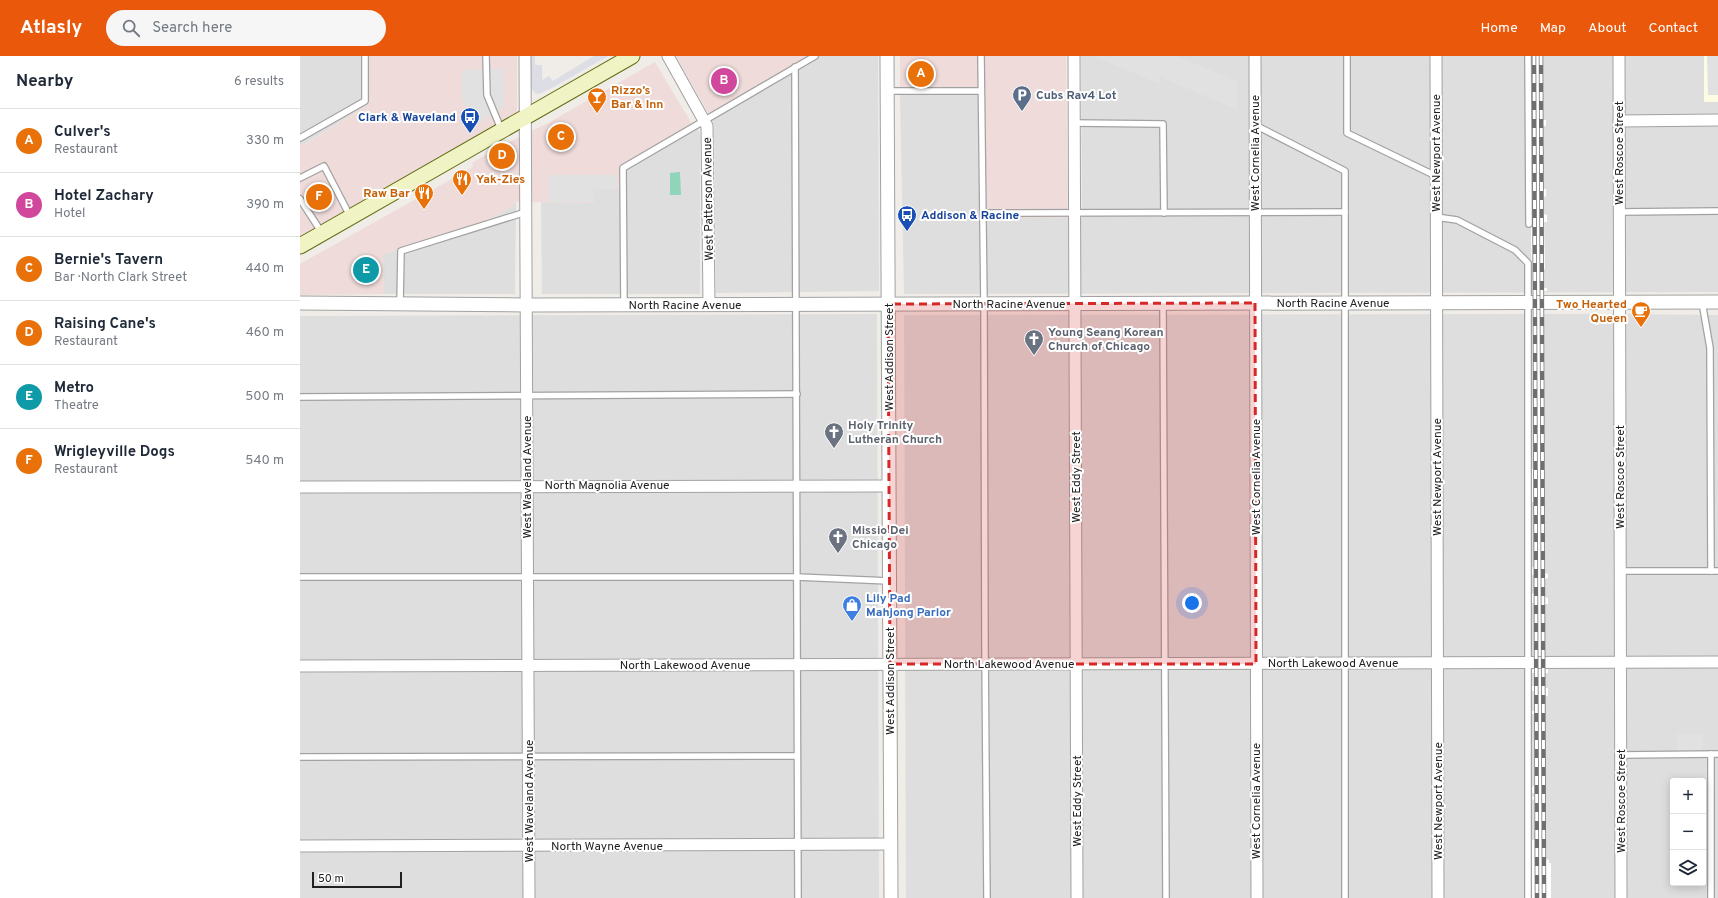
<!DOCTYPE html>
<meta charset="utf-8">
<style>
:root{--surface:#fff;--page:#f6f6f7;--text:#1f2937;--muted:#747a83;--line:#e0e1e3;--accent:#ea580c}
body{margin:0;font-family:Overpass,sans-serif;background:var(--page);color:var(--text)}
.controls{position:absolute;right:12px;bottom:12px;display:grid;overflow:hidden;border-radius:4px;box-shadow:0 2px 10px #0003}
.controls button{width:36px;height:36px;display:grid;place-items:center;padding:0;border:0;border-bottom:1px solid var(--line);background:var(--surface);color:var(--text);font:20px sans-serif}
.scale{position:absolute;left:12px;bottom:10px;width:90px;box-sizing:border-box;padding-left:4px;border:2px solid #212121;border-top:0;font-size:11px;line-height:14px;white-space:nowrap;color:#212121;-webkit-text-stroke:3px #fff;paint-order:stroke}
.you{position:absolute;left:892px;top:547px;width:14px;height:14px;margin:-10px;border:3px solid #fff;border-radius:50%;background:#1a73e8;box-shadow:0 0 0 6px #1a73e833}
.badge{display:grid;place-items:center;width:26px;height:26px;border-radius:50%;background:var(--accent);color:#fff;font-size:13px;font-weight:700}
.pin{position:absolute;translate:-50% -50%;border:2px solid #fff;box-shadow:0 1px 4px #0006}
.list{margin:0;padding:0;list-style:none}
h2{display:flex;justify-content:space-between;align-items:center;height:52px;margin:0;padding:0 16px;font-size:17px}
h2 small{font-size:13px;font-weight:400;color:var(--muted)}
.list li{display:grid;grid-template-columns:26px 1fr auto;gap:12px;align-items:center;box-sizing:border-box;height:64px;padding:0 16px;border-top:1px solid var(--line)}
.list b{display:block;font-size:15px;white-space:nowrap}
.list p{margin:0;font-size:13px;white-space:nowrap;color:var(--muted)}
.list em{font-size:13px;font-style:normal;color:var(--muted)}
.icon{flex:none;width:22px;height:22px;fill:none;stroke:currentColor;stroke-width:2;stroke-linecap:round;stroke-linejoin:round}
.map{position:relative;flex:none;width:1418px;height:842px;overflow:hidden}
header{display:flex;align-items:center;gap:24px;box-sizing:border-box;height:56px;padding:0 20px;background:var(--accent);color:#fff}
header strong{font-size:19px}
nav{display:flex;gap:22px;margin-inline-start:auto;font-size:14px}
.search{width:280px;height:36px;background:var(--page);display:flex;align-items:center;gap:10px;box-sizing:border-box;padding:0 14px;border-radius:22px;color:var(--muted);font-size:15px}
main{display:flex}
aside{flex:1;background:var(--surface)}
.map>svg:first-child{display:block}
.residential{fill:#dedede;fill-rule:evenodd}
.commercial{fill:#eedbda}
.education{fill:#fcfce5}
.pitch{fill:#90d5ba}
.parking{fill:#e1e1e1}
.plaza{fill:#dddde5}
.pier{fill:#fff}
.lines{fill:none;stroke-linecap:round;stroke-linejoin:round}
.service-casing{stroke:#a2a2a2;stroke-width:8}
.minor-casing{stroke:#a2a2a2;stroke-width:13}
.tertiary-casing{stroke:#a2a2a2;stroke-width:15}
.secondary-casing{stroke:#636d12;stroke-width:17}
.service{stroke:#fff;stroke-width:5.5}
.minor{stroke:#fff;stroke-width:11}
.tertiary{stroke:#fff;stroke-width:13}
.secondary{stroke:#f0f3c3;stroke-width:15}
.rail-casing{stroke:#6f6f6f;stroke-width:4.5}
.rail{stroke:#fff;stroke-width:3;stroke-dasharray:9;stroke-linecap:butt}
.marked{fill:#d62828;fill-opacity:0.2;stroke:#d62828;stroke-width:3;stroke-dasharray:8 5;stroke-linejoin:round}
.labels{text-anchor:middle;stroke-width:4;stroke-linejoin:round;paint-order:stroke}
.food-label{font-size:12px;font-weight:bold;fill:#c56008;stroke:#fff;text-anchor:start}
.service-label{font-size:12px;font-weight:bold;fill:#4e5e75;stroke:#fff;text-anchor:start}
.transit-label{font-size:12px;font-weight:bold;fill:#164399;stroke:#fff;text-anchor:end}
.street-label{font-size:12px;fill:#212121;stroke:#fff}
.worship-label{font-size:12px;font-weight:bold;fill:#5b616d;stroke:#fff;text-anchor:start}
.shop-label{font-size:12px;font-weight:bold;fill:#366cbe;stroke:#fff;text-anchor:start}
</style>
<header>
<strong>Atlasly</strong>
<div class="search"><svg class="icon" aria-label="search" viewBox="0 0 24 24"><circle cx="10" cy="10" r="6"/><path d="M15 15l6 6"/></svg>Search here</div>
<nav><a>Home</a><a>Map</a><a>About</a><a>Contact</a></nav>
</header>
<main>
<aside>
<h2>Nearby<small>6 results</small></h2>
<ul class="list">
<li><span class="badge" style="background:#e8710a">A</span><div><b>Culver's</b><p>Restaurant</p></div><em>330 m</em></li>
<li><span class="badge" style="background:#d1479c">B</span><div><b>Hotel Zachary</b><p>Hotel</p></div><em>390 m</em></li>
<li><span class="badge" style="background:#e8710a">C</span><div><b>Bernie's Tavern</b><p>Bar · North Clark Street</p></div><em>440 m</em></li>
<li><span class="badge" style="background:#e8710a">D</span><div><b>Raising Cane's</b><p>Restaurant</p></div><em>460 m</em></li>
<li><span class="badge" style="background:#0f9aa8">E</span><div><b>Metro</b><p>Theatre</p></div><em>500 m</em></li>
<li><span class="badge" style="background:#e8710a">F</span><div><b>Wrigleyville Dogs</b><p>Restaurant</p></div><em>540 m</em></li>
</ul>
</aside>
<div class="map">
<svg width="1418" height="842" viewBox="0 0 1418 842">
<rect width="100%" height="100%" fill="#f0ede8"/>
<!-- residential -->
<g class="residential">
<polygon points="0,0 68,0 68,49 4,88 0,88"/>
<polygon points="519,0 578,0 579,235 416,237 414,68 411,62"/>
<polygon points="781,0 1418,0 1418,236 604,238 600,39 684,36 685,162 782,162"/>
<polygon points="396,67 400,79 400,238 242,238 241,146 293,147 293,133 320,111"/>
<polygon points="216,146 215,238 84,238 83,198 181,168 205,155"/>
<polygon points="577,258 579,842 0,842 0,260"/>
<path d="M1302 258 1418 259V842H606L604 259ZM1373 725H1403V827H1373Z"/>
</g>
<!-- commercial -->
<g class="commercial">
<polygon points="68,0 217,0 217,63 0,188 0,88 5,88 68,49"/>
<polygon points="376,0 519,0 411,62"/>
<polygon points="600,0 766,0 768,162 685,162 684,36 600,39"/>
<polygon points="355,6 392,68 320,111 320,133 293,133 293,147 216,146 205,155 181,168 83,198 84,238 0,239 0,208 173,111 172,107 203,89 248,67"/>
</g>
<!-- education -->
<rect class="education" x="1404" y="0" width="14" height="46"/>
<!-- pitch -->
<polygon class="pitch" points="380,116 381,139 370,139 370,117"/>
<!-- parking -->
<g class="parking">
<polygon points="793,0 876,0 937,25 938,54 860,21 860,28"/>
<polygon points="1407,0 1418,0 1418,39 1408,39"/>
<polygon points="203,13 204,51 177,68 162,42 162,14"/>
<polygon points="249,119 317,119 317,133 293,133 294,146 249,146"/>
<rect x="1377" y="678" width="26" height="16"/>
</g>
<!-- plaza -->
<polygon class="plaza" points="231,0 235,0 235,9 242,9 242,24 249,20 253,25 294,0 308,0 252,32 239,38 235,37 231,32"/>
<!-- pier -->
<polygon class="pier" points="1232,0 1243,0 1243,64 1246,64 1246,70 1243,70 1243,133 1246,133 1246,140 1244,141 1244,158 1247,159 1247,166 1244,166 1244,169 1245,213 1244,213 1244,232 1247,232 1247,235 1244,235 1245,517 1248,518 1248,522 1245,523 1245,541 1248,542 1248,548 1245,548 1245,607 1248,607 1248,617 1245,617 1245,632 1248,632 1248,640 1245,640 1245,803 1249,804 1249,807 1251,807 1251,842 1230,842 1229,804 1232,804 1232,795 1229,795 1229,784 1235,784 1234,744 1232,743 1232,741 1234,740 1235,738 1232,737 1232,731 1234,730 1234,658 1232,658 1232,655 1234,655 1234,635 1231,635 1231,630 1234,630 1234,617 1231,617 1231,608 1234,607 1234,547 1231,547 1231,538 1234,537 1234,519 1231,519 1231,511 1234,511 1234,446 1226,445 1226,413 1234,413 1231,170 1233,157 1230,157 1229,152 1233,152 1233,140 1230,140 1230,131 1233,130 1232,70 1230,70 1230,60 1232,60 1232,33 1229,33 1229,25 1232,24"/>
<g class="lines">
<!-- service casing -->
<g class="service-casing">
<g id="service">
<polyline points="186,0 187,39 201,73"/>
<polyline points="681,0 684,248 685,594 687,842"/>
<polyline points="1047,0 1047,77 1136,120"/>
<polyline points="1228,0 1229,168"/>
<polyline points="495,11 498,842"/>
<polyline points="587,35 681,35"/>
<polyline points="774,67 863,68 864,157"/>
<polyline points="955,69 1045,115 1045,842"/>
<polyline points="0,82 65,45 65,0"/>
<polyline points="0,122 24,110 50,160"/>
<polyline points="0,143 22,177"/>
<polyline points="1319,156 1418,155"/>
<polyline points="683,157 1045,156"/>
<polyline points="1136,161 1157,164 1215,194 1228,207 1228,842"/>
<polyline points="1402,246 1410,292 1411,515"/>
<polyline points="100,248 101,195 226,156"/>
<polyline points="863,248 866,842"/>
<polyline points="324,249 323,112 515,0"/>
<polyline points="0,341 497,338"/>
<polyline points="1320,515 1418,515"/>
<polyline points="0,521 497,521 589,525"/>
<polyline points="1411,698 1411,842"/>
<polyline points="1321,699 1418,698"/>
<polyline points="0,701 497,700"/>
</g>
</g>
<!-- minor casing -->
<g class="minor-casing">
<g id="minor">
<polyline points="225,0 229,842"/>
<polyline points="368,0 407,70 409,249"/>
<polyline points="774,0 777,842"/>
<polyline points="955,0 957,842"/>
<polyline points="1136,0 1138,842"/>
<polyline points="1319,0 1321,842"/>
<polyline points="1319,65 1418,64"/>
<polyline points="0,431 589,430"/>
<polyline points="0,610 1418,606"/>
<polyline points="0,790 590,788"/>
</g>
</g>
<!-- tertiary casing -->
<g class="tertiary-casing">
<g id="tertiary">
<polyline points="587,0 591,842"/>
<polyline points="0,247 226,249 1418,246"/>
</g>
</g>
<!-- secondary casing -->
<g class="secondary-casing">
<polyline id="secondary" points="0,190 332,0"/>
</g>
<!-- service -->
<use href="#service" class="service"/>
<!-- minor -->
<use href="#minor" class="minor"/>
<!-- tertiary -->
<use href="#tertiary" class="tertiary"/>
<!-- secondary -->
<use href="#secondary" class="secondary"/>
<!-- rail casing -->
<g class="rail-casing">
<g id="rail">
<polyline points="1234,0 1237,842"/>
<polyline points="1241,0 1244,842"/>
</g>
</g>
<!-- rail -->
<use href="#rail" class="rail"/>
</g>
<!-- marked area -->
<path class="marked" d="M955 247 956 608H590L588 248Z"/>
<!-- icons -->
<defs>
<g id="parking-pin" transform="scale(1)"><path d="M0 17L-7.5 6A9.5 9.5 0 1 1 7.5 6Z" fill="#5c6f8a" stroke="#fff"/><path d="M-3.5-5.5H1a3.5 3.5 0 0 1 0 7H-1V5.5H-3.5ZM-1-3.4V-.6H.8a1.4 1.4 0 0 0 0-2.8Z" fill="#fff"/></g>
<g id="bar-pin" transform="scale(1)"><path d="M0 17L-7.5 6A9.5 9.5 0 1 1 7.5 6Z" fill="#e8710a" stroke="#fff"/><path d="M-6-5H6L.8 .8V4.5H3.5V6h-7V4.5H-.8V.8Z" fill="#fff"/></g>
<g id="bus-pin" transform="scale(1)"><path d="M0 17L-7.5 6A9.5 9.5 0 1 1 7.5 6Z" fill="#1a4fb4" stroke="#fff"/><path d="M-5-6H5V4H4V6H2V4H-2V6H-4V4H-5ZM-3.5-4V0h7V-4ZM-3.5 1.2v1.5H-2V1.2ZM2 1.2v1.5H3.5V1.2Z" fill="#fff"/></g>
<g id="restaurant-pin" transform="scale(1)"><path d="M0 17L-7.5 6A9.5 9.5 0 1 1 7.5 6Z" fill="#e8710a" stroke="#fff"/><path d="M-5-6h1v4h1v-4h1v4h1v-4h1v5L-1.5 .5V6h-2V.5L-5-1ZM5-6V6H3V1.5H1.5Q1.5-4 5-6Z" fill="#fff"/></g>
<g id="cafe-pin" transform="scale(1)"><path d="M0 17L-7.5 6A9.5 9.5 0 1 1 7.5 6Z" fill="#e8710a" stroke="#fff"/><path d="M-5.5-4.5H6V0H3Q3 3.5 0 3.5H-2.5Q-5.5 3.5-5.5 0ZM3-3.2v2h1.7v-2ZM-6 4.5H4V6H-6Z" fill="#fff"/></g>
<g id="church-pin" transform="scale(1)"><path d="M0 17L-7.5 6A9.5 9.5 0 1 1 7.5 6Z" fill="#6b7280" stroke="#fff"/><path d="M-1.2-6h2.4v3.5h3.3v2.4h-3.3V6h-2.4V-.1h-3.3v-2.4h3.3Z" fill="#fff"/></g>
<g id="shop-pin" transform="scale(1)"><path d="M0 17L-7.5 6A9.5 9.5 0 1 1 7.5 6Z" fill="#3f7fe0" stroke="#fff"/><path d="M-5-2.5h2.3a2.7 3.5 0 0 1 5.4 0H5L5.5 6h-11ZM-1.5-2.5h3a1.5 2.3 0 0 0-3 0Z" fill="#fff"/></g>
</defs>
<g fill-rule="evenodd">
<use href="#parking-pin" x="722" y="39"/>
<use href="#bar-pin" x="297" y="41"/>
<use href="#bus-pin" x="170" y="61"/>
<use href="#restaurant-pin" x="162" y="123"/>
<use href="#restaurant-pin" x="124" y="137"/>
<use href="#bus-pin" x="607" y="159"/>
<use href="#cafe-pin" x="1341" y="255"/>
<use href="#church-pin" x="734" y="283"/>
<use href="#church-pin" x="534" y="376"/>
<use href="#church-pin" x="538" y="481"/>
<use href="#shop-pin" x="552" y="549"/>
</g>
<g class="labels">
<!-- food labels -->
<g class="food-label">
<text x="311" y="38">Rizzo’s<tspan x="311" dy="14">Bar &amp; Inn</tspan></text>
<text x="176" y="127">Yak-Zies</text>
<text x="110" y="141" text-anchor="end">Raw Bar</text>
<text x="1327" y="252" text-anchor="end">Two Hearted<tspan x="1327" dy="14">Queen</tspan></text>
</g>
<!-- service labels -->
<g class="service-label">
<text x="736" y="43">Cubs Rav4 Lot</text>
</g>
<!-- transit labels -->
<g class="transit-label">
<text x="156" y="65">Clark &amp; Waveland</text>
<text x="621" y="163" text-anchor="start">Addison &amp; Racine</text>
</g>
<!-- street labels -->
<g class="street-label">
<text transform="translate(955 97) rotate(-90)" y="4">West Cornelia Avenue</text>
<text transform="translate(1136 97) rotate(-90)" y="4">West Newport Avenue</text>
<text transform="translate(1319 97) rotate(-90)" y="4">West Roscoe Street</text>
<text transform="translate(408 143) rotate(-91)" y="4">West Patterson Avenue</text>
<text x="1033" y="251">North Racine Avenue</text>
<text x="709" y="252">North Racine Avenue</text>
<text x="385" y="253">North Racine Avenue</text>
<text transform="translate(589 301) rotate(-90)" y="4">West Addison Street</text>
<text transform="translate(227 421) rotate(-90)" y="4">West Waveland Avenue</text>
<text transform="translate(776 421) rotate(-90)" y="4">West Eddy Street</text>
<text transform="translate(956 421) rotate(-90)" y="4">West Cornelia Avenue</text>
<text transform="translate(1137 421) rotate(-90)" y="4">West Newport Avenue</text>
<text transform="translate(1320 421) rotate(-90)" y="4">West Roscoe Street</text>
<text x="307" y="433">North Magnolia Avenue</text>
<text x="1033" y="611">North Lakewood Avenue</text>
<text x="709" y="612">North Lakewood Avenue</text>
<text x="385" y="613">North Lakewood Avenue</text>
<text transform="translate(590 625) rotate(-90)" y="4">West Addison Street</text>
<text transform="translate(229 745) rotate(-90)" y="4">West Waveland Avenue</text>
<text transform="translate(777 745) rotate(-90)" y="4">West Eddy Street</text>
<text transform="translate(956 745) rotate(-90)" y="4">West Cornelia Avenue</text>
<text transform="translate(1138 745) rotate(-90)" y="4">West Newport Avenue</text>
<text transform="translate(1321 745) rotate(-90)" y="4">West Roscoe Street</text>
<text x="307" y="794">North Wayne Avenue</text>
</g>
<!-- worship labels -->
<g class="worship-label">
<text x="748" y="280">Young Seang Korean<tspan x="748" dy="14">Church of Chicago</tspan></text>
<text x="548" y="373">Holy Trinity<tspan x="548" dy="14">Lutheran Church</tspan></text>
<text x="552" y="478">Missio Dei<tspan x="552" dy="14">Chicago</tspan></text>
</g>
<!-- shop labels -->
<g class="shop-label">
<text x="566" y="546">Lily Pad<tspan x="566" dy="14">Mahjong Parlor</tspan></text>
</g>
</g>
</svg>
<div class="controls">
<button>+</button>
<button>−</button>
<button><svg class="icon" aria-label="layers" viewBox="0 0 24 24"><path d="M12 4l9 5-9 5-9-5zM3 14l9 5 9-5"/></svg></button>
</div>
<div class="scale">50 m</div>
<div class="you"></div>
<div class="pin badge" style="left:621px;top:18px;background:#e8710a">A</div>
<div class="pin badge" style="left:424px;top:25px;background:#d1479c">B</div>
<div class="pin badge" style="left:261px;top:81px;background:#e8710a">C</div>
<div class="pin badge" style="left:202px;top:100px;background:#e8710a">D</div>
<div class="pin badge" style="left:66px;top:214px;background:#0f9aa8">E</div>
<div class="pin badge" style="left:19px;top:141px;background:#e8710a">F</div>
</div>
</main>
